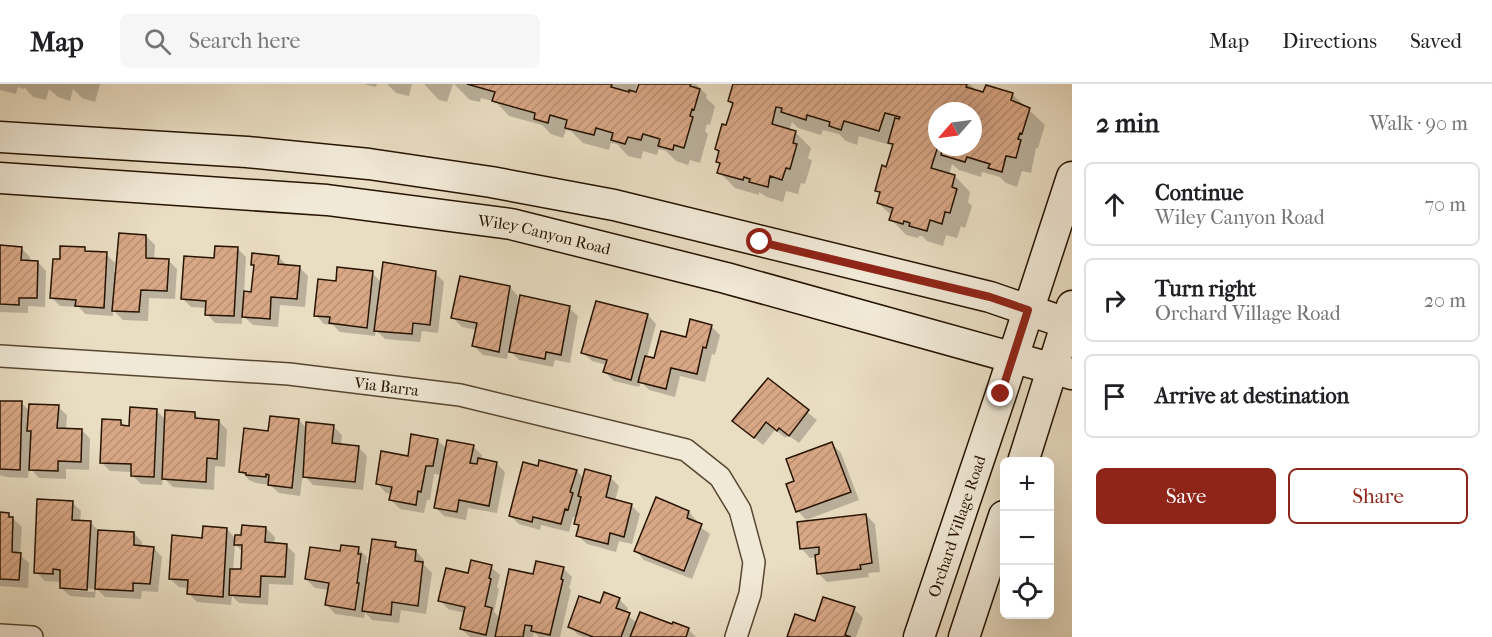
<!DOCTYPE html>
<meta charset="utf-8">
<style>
:root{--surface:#fff;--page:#f6f6f6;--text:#202124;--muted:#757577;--line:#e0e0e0;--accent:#8f2418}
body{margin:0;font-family:"IM FELL French Canon",serif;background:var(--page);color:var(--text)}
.controls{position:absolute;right:18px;bottom:18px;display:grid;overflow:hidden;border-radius:9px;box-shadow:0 6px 24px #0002}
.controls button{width:54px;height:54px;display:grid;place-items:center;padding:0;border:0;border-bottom:2px solid var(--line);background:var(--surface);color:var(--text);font:30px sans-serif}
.compass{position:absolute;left:928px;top:18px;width:54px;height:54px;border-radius:50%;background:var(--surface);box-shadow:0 6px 24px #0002;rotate:242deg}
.stop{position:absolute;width:18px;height:18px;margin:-14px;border:4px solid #8f2418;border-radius:50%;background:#fff}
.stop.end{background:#8f2418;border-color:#fff;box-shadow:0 2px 6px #0008}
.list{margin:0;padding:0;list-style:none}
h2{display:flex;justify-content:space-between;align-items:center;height:78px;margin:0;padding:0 24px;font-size:26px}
h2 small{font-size:20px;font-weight:400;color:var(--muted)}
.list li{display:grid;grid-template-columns:39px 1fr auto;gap:18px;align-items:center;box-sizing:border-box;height:84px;margin:0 12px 12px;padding:0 12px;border:2px solid var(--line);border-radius:9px}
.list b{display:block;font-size:22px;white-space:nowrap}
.list p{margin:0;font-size:20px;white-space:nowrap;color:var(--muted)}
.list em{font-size:20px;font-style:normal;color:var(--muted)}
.actions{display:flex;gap:12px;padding:18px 24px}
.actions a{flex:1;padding:14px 0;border:2px solid var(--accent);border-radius:9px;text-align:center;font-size:21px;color:var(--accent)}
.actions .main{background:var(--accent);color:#fff}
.icon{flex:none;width:33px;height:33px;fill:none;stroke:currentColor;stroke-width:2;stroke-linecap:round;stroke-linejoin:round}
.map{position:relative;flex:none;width:1072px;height:553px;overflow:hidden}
header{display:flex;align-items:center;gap:36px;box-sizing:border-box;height:84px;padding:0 30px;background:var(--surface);border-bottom:2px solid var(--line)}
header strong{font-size:28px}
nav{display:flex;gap:33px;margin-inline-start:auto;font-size:21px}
.search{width:420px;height:54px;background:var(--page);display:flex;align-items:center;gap:15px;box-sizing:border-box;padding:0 21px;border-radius:9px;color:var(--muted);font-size:22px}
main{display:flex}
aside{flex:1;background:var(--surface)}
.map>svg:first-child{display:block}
.shadow{fill:#0003;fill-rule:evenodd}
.building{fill:url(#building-hatch);stroke:#261300;stroke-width:1.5;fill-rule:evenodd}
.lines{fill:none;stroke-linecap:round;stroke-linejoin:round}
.street-casing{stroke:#574630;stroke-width:24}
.secondary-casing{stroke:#261300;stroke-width:33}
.street{stroke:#f1e9d7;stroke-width:21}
.secondary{stroke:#f1e9d7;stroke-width:30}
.route{stroke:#8f2418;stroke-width:8}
.labels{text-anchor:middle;stroke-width:4.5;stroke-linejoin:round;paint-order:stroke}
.street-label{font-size:16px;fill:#261300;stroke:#f1e9d7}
</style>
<header>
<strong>Map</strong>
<div class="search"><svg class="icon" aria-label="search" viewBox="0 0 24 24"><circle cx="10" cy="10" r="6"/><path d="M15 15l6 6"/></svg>Search here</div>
<nav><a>Map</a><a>Directions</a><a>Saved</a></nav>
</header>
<main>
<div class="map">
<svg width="1072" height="553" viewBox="0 0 1072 553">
<defs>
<pattern id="building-hatch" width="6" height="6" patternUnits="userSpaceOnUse" patternTransform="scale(1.5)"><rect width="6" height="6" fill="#d8a786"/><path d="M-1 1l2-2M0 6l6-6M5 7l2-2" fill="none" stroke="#b98f72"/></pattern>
</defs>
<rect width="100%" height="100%" fill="#e9ddc2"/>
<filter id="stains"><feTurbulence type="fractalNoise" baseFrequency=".00333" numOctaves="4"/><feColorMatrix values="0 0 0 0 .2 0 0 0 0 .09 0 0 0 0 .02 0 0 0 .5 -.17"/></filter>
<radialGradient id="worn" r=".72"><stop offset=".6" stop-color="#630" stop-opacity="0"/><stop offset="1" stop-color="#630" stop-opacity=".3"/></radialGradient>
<!-- shadow -->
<g class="shadow">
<polygon points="0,0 100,0 95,18 82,14 73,5 70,17 58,13 49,5 46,16 33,13 24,3 24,5 18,3 16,10 0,6"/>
<polygon points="364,0 377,0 376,3"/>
<polygon points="387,0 412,0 409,12 396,9"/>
<polygon points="424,0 453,0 447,18 439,16"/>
<polygon points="454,0 637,0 634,9 637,10 640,0 696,0 707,11 706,14 715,22 710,41 707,40 705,47 708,50 700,79 690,76 688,81 676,77 666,67 659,65 657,71 643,67 641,75 628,72 617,60 611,59 609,66 583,59 571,47 566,46 563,54 551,50 542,41 509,32 496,18 481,14 480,18 470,16"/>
<path d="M734 0H970L978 9 1012 10 1045 41 1038 64H1036L1031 89 1022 87 1017 103 1006 99 1000 93 982 88 981 93 959 86 952 80 949 91 955 92 970 108 968 118 972 122 965 144 961 142 957 154 946 151 943 162 927 157 922 152H919L918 154 906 151 891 135 892 132 878 119 881 110 877 106 887 84 894 62 859 52 857 61 846 57 839 50 823 46 821 51 798 44 792 38 789 47 796 49 811 64 808 74 812 77 805 100 801 99 798 110 786 107 783 118 767 113 759 108V111L735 104 719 88 721 81 718 78 720 69 716 65 727 43 734 21 730 17ZM937 27H973V63H937Z"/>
<polygon points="146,152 155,161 154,176 168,176 177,185 175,215 149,214 148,237 123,236 113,226 113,232 85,230 79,223 60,222 52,214 61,177 84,165 88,169 106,170 115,179 114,188 117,188"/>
<polygon points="0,163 21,164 30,173 30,178 38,178 46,187 45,223 28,222 28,229 0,228"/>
<polygon points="238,165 246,173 244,209 253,210 255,182 253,180 278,173 288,182 299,183 308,192 305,223 280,221 278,243 253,241 242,231 242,240 215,239 207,230 207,224 191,223 183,215 216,176"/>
<polygon points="372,189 382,199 435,189 444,198 438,249 422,247 420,258 385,255 376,246 375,252 340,248 333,241 324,240 316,231 337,198"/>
<polygon points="510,203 518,212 517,222 569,224 578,232 570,279 555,276 553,283 519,276 509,266 507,275 483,271 474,262 477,246 462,243 453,234"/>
<polygon points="648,231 656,240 647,274 655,276 711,242 720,251 715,271 712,270 705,298 680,292 675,313 649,306 641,298 639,303 614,297 605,288 607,281 592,277 583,269"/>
<polygon points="768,297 817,336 799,359 788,351 786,354 775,346 763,361 734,337"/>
<polygon points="0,318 21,319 30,327 58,323 67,331 66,346 82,346 90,355 89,386 66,385 66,395 39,394 29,383 28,394 6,393 0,391"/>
<polygon points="156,326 166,336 194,329 201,336 219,337 227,346 225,383 215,382 214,406 173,403 163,393 162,401 141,400 132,391 132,388 110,387 101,378 121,338 126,343 130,343"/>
<polygon points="299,336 307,345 333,342 342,351 341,361 358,363 367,372 363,406 313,401 303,390 300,412 279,409 270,401 256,399 249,396 241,387 270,348"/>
<polygon points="437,356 447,365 473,362 482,371 481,376 496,379 505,388 497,429 468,424 466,436 444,432 435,423 442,391 434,390 430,416 427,416 424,429 400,425 391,416 392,410 386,409 378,400 409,373"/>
<polygon points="832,360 841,369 859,416 806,436 798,427 796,398"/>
<polygon points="539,384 577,387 584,395 610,393 619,402 615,417 631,421 640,430 632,460 619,457 616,468 587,460 578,452 580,444 576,440 577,434 573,433 569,448 541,441 540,446 519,440 510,432"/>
<path d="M72 418 81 427 80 438H90L99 447 134 449 142 458V463L154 464 162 473 158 508 142 507 141 515 105 513 96 504 95 514 70 512 61 504V498L45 497 36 488ZM68 503 94 505V508L68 506Z"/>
<polygon points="689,428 697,437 696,440 710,450 692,495 644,476 636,467"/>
<polygon points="0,430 8,430 22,443 20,471 29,479 28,504 0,502"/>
<polygon points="866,431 875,440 880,488 868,489 869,493 827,498 818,489 816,473 810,474 802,465"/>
<path d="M266 444 275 453 274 460 286 461 295 470 293 501 269 500 268 521 239 519 232 512 231 521 197 518 188 509 189 504 179 503 170 495 203 455 227 445 236 455ZM235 460 243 468 242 487 233 486Z"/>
<polygon points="395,459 401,465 416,467 424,476 424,481 432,489 426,530 401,526 399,539 372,536 365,528 364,534 335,530 327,521 329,506 315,504 306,495 341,469 358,465 367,473 366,478 370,481"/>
<polygon points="491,483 500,491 497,503 499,505 494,528 500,534 534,492 563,484 572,493 569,504 571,506 560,553 539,553 534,548 533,553 470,553 461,545 465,529 448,525 440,516 469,491"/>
<polygon points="619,515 628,524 626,530 637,539 688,545 696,553 584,553 578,551 570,542 601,521"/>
<polygon points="854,525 863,534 856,553 789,553 816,539"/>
</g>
<!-- building -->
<g class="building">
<polygon points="467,0 612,0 611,3 629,8 629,6 636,8 639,0 691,0 690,2 700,5 694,26 692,25 690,32 693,33 684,64 674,61 673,66 658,62 660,55 643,50 641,56 628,53 625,60 611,56 613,49 596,44 594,51 565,44 567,36 550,31 548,39 534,35 535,29 492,17 495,8"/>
<path d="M733 0H967L966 3 983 8 986 1 1013 9 1011 16 1030 24 1022 50 1020 49 1018 55 1021 56 1016 74 1006 72 1002 88 988 84 990 80 967 73 965 78 941 71 942 66 937 65 931 84 955 91 952 103 957 105 950 129 945 128 942 140 930 136 927 147 909 142 910 139 904 137 903 140 889 136 893 124 877 119 880 108 875 107 882 81 886 83 893 60 888 59 895 34 899 35 900 33 885 29 879 47 844 37 841 46 829 42 830 38 807 31 806 36 781 28 782 24 776 23 772 40 796 47 793 59 797 60 790 85 786 84 782 96 770 92 768 103 749 98 750 95 744 93 743 96 717 89 720 79 716 78 719 67 715 65 722 40 726 41 733 19 728 17ZM937 27H973V63H937Z"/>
<polygon points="119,149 146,151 146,174 169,175 167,207 141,206 139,228 112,227"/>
<polygon points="0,161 22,163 21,176 38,177 37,214 19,214 19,221 0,220"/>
<polygon points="60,162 85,163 85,167 107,168 104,224 75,222 76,216 50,214 53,175 60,175"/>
<polygon points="215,162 238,163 234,232 205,231 206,217 181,215 184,172 214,174"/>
<polygon points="252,169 279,172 278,180 300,182 297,215 271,213 270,235 242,233 244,207 251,208 254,181 251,181"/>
<polygon points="383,178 436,187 430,241 413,239 412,250 374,247"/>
<polygon points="337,183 373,187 367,244 329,239 330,233 314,232 318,195 336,197"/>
<polygon points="460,192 510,202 499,268 472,262 477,239 451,234"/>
<polygon points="520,211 570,222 561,271 546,268 545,275 509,268"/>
<polygon points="596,217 648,230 631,296 603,288 607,276 581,269"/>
<polygon points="690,235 712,241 706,264 703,263 697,290 671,284 666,305 638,298 645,272 654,274 661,247 686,253"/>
<polygon points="768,294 809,326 789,352 779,344 777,347 766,338 754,354 732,337"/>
<polygon points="0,317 22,317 20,386 0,385"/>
<polygon points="29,320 59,321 57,344 82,345 81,378 58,377 58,387 29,386 31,347 27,347"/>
<polygon points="130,323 157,325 154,393 131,392 131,380 100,379 102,335 121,336 121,341 129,342"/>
<polygon points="165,326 195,328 195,334 219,336 217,375 207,374 206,398 162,395"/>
<polygon points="270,332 299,335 292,404 268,401 269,391 266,390 266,393 246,391 246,389 239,388 244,344 268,347"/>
<polygon points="306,338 334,341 332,359 359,362 355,398 303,393"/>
<polygon points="411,350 438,355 433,382 426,382 421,408 418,407 416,421 389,416 392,403 376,400 381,367 408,372"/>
<polygon points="447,356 474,361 470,379 477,380 478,374 497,378 489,422 459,416 457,428 434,424"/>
<polygon points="832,358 851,408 796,428 786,400 794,397 786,375"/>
<polygon points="539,376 577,386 570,408 573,409 568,426 565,425 561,440 533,433 532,438 509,432 523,378 538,382"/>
<polygon points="585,385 611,392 606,413 632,420 624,453 610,449 608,460 576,452 579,441 574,440 581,413 578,412"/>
<polygon points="656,413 689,427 687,434 702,440 684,487 634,467"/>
<polygon points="37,415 73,417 72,436 91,437 87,506 60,504 60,486 53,485 53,490 34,489"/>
<polygon points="0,428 9,429 9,433 13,433 12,468 21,469 19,496 0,495"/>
<polygon points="866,430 872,479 860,481 861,485 817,490 815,471 819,470 819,463 800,465 797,438"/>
<polygon points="242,441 266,443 265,458 287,460 285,493 261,492 260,513 229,511 230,485 241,485 242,461 234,461 235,451 241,451"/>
<polygon points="203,442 227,444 223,513 187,510 188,496 169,495 172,451 202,454"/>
<polygon points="98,446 134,448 134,461 154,463 150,500 133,499 133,507 95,505"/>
<polygon points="372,455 396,458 395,463 416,466 415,477 423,478 418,522 392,518 391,531 362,527"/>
<polygon points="341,461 359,463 358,470 361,470 357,499 359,499 355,526 325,521 329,499 305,495 310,463 340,467"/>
<polygon points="471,476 492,481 489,494 491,495 485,522 492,524 486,551 460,545 465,523 438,517 446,484 468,489"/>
<polygon points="536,477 564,483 561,495 563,496 550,551 531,547 532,542 525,541 523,553 495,553 509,485 533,490"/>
<polygon points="604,508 620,514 616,524 630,529 621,553 593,553 568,543 579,512 600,519"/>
<polygon points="823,513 855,523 845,551 851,553 787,553 795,530 815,537"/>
<polygon points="640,528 672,540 673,538 689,544 686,553 630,553"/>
</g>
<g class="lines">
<!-- street casing -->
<g class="street-casing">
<g id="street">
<path id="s1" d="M0 272 289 290 460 311 686 366 720 393 740 426 754 478 750 510 736 553"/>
<polyline points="0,551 32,553"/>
</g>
</g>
<!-- secondary casing -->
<g class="secondary-casing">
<g id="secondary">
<polyline points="0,53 247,68 369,80 491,98 614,121 990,213 1072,241"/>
<path id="s2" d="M0 94 327 116 511 140 726 194 1072 290"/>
<polyline points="1023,378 1072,222"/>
<path id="s3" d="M919 553 1001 310 1072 93"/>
<polyline points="964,553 1004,432"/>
</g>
</g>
<!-- street -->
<use href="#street" class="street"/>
<!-- secondary -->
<use href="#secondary" class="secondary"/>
</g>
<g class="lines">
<!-- route -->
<polyline class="route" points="760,158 990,213 1028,226 1001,310"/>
</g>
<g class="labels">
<!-- street labels -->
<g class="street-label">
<text dy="6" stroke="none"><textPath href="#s2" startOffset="548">Wiley Canyon Road</textPath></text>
<text dy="6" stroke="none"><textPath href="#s1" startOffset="388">Via Barra</textPath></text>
<text dy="6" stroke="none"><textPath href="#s3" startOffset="117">Orchard Village Road</textPath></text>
</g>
</g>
<rect width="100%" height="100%" filter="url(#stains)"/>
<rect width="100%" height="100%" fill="url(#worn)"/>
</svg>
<div class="controls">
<button>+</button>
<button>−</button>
<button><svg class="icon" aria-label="locate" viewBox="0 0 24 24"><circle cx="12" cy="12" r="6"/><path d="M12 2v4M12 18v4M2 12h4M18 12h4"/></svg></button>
</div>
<svg class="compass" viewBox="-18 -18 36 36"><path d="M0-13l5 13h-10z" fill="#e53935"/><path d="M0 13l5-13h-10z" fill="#757577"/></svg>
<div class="stop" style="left:760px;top:158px"></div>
<div class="stop end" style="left:1001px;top:310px"></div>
</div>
<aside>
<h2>2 min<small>Walk · 90 m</small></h2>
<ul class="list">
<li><svg class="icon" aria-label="ahead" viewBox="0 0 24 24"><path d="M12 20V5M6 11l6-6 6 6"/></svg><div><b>Continue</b><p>Wiley Canyon Road</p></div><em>70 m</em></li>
<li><svg class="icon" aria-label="right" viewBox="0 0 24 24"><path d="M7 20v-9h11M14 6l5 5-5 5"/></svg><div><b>Turn right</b><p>Orchard Village Road</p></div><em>20 m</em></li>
<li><svg class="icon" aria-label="arrive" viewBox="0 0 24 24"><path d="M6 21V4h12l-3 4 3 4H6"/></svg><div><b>Arrive at destination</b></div></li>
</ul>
<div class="actions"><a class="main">Save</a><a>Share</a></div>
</aside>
</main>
